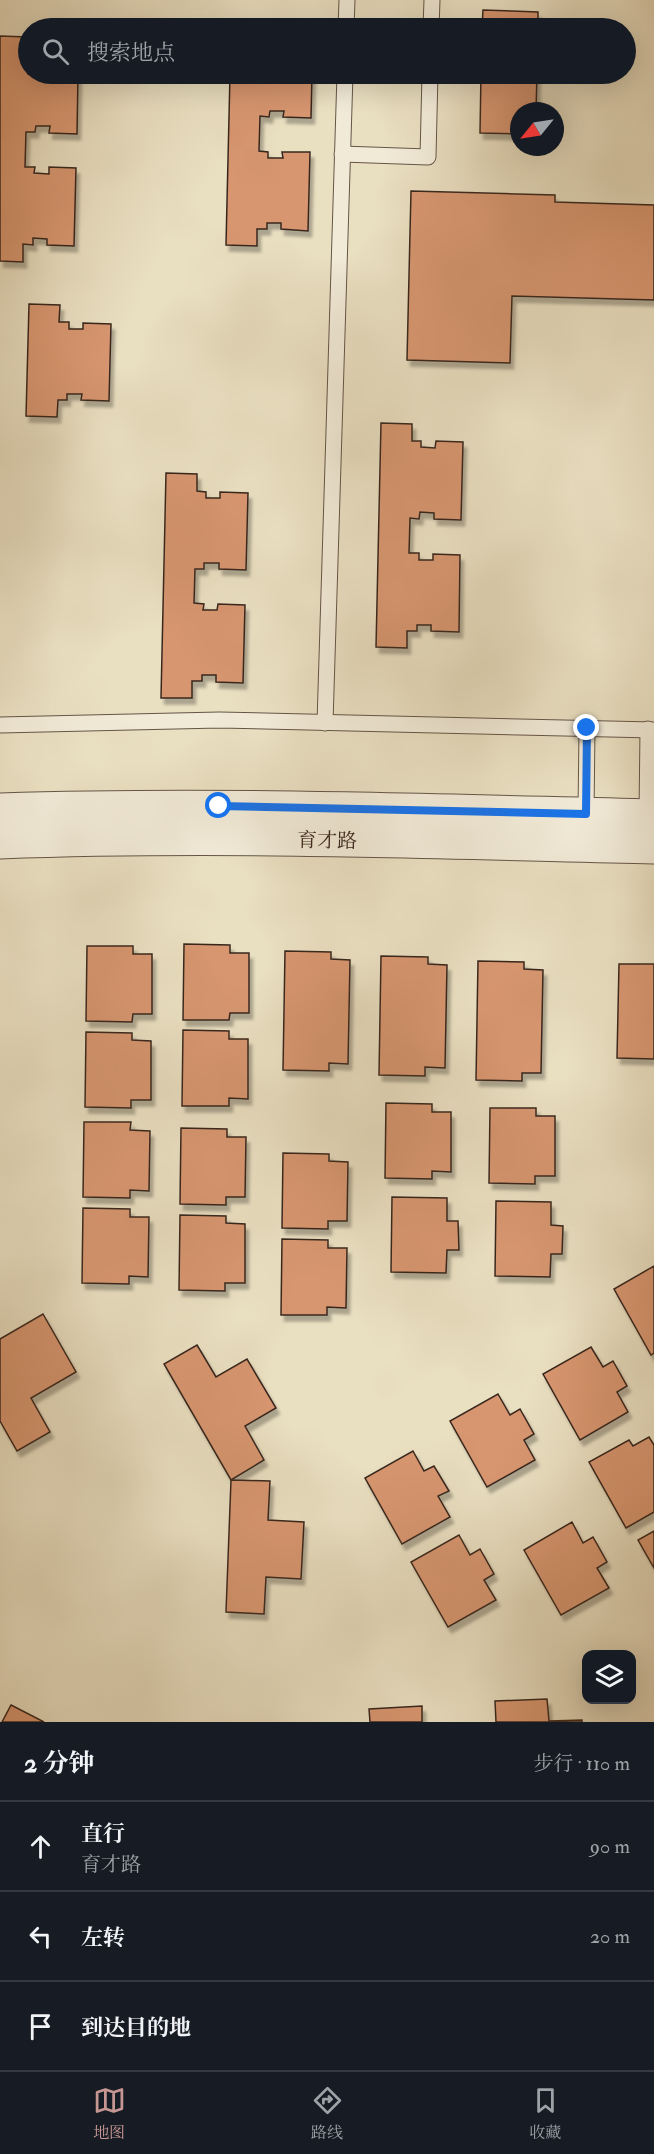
<!DOCTYPE html>
<html lang="zh">
<meta charset="utf-8">
<style>
:root{--surface:#171b24;--page:#242831;--text:#f1f3f6;--muted:#9ea1a6;--line:#363941;--accent:#c59692}
body{margin:0;font-family:"IM FELL Double Pica","Noto Serif SC",serif;background:var(--page);color:var(--text)}
.controls{position:absolute;right:18px;bottom:18px;display:grid;overflow:hidden;border-radius:12px;box-shadow:0 6px 24px #0002}
.controls button{width:54px;height:54px;display:grid;place-items:center;padding:0;border:0;border-bottom:2px solid var(--line);background:var(--surface);color:var(--text);font:30px sans-serif}
.compass{position:absolute;left:510px;top:102px;width:54px;height:54px;border-radius:50%;background:var(--surface);box-shadow:0 6px 24px #0002;rotate:240deg}
.stop{position:absolute;width:18px;height:18px;margin:-14px;border:4px solid #1a73e8;border-radius:50%;background:#fff}
.stop.end{background:#1a73e8;border-color:#fff;box-shadow:0 2px 6px #0008}
.list{margin:0;padding:0;list-style:none}
h2{display:flex;justify-content:space-between;align-items:center;height:78px;margin:0;padding:0 24px;font-size:26px}
h2 small{font-size:20px;font-weight:400;color:var(--muted)}
.list li{display:grid;grid-template-columns:39px 1fr auto;gap:18px;align-items:center;box-sizing:border-box;height:90px;padding:0 24px;border-top:2px solid var(--line)}
.list b{display:block;font-size:22px;white-space:nowrap}
.list p{margin:0;font-size:20px;white-space:nowrap;color:var(--muted)}
.list em{font-size:20px;font-style:normal;color:var(--muted)}
.icon{flex:none;width:33px;height:33px;fill:none;stroke:currentColor;stroke-width:2;stroke-linecap:round;stroke-linejoin:round}
.map{position:relative;flex:none;width:654px;height:1722px;overflow:hidden}
.search{position:absolute;background:var(--surface);box-shadow:0 6px 24px #0002;left:18px;right:18px;top:18px;height:66px;display:flex;align-items:center;gap:15px;box-sizing:border-box;padding:0 21px;border-radius:33px;color:var(--muted);font-size:22px}
.sheet{height:348px;background:var(--surface)}
nav{display:flex;justify-content:space-around;align-items:center;box-sizing:border-box;height:84px;border-top:2px solid var(--line);background:var(--surface);font-size:16px;color:var(--muted)}
nav a{display:grid;justify-items:center;gap:3px}
nav .on{color:var(--accent)}
.map>svg:first-child{display:block}
.building{fill:#d79670;stroke:#39271e;stroke-width:1.5;filter:url(#shadow)}
.lines{fill:none;stroke-linecap:round;stroke-linejoin:round}
.service-casing{stroke:#655547;stroke-width:17}
.tertiary-casing{stroke:#655547;stroke-width:35}
.service{stroke:#f1ead7;stroke-width:15}
.tertiary{stroke:#f1ead7;stroke-width:33}
.route{stroke:#1a73e8;stroke-width:8}
.labels{text-anchor:middle;stroke-width:6;stroke-linejoin:round;paint-order:stroke}
.street-label{font-size:20px;fill:#39271e;stroke:#f1ead7}
</style>
<div class="map">
<svg width="654" height="1722" viewBox="0 0 654 1722">
<defs>
<filter id="shadow"><feDropShadow dx="3.5" dy="6" stdDeviation="1.5" flood-color="#0004"/></filter>
</defs>
<rect width="100%" height="100%" fill="#e9dfc1"/>
<filter id="stains"><feTurbulence type="fractalNoise" baseFrequency=".00333" numOctaves="4"/><feColorMatrix values="0 0 0 0 .2 0 0 0 0 .09 0 0 0 0 .02 0 0 0 .5 -.17"/></filter>
<radialGradient id="worn" r=".72"><stop offset=".6" stop-color="#630" stop-opacity="0"/><stop offset="1" stop-color="#630" stop-opacity=".3"/></radialGradient>
<!-- building -->
<g class="building">
<polygon points="483,10 538,12 538,28 482,28"/>
<polygon points="231,21 262,22 262,28 231,28"/>
<polygon points="0,36 28,37 28,74 78,74 77,134 49,133 50,126 36,126 35,132 26,132 25,167 35,167 34,173 49,174 49,167 76,168 74,246 47,245 47,239 33,238 33,245 23,244 23,262 0,261"/>
<polygon points="230,74 312,74 311,118 283,117 284,111 270,111 269,117 260,116 259,151 268,152 268,158 283,158 282,152 310,152 308,231 281,229 281,223 267,223 267,229 257,229 257,246 226,245"/>
<polygon points="481,74 537,74 536,111 519,111 519,134 480,133"/>
<polygon points="411,191 555,195 555,202 654,205 654,300 512,296 510,363 407,360"/>
<polygon points="29,304 60,305 59,322 69,322 69,329 83,329 83,323 111,324 109,401 81,400 82,394 67,394 67,400 58,400 57,417 26,416"/>
<polygon points="381,423 412,424 412,441 421,441 421,447 435,448 436,441 463,442 461,520 434,519 434,513 420,512 419,519 410,518 409,553 419,553 419,560 433,560 433,554 460,555 459,632 431,631 431,625 417,625 417,631 407,631 407,648 376,647"/>
<polygon points="166,473 197,474 197,491 206,492 206,498 220,498 220,492 248,493 246,570 219,569 219,563 204,563 204,569 195,569 194,603 204,604 203,610 217,610 218,604 245,605 243,683 216,682 216,675 202,675 202,681 192,681 192,698 161,698"/>
<polygon points="184,944 230,945 230,953 249,953 249,1013 230,1013 229,1020 183,1020"/>
<polygon points="87,946 133,946 133,954 152,954 152,1014 133,1014 132,1022 86,1021"/>
<polygon points="285,951 331,952 331,959 350,960 348,1064 329,1063 329,1071 283,1070"/>
<polygon points="381,956 428,957 428,964 447,965 445,1068 425,1067 425,1076 379,1075"/>
<polygon points="478,961 524,962 524,969 543,970 541,1073 522,1073 522,1081 476,1080"/>
<polygon points="619,964 654,964 654,1059 617,1058"/>
<polygon points="183,1030 229,1031 229,1039 248,1039 248,1099 229,1098 229,1106 182,1106"/>
<polygon points="86,1032 132,1033 132,1040 151,1041 151,1100 131,1100 131,1108 85,1107"/>
<polygon points="386,1103 432,1104 432,1112 451,1112 451,1172 432,1171 432,1179 385,1178"/>
<polygon points="490,1108 536,1108 536,1116 555,1116 555,1176 535,1176 535,1184 489,1183"/>
<polygon points="84,1122 131,1122 130,1130 150,1131 149,1191 130,1190 130,1198 83,1197"/>
<polygon points="181,1128 227,1129 227,1137 246,1137 245,1197 226,1197 226,1205 180,1204"/>
<polygon points="283,1153 329,1154 329,1161 348,1162 347,1221 328,1221 328,1229 282,1228"/>
<polygon points="392,1197 447,1198 447,1221 458,1221 459,1250 447,1250 446,1273 391,1272"/>
<polygon points="496,1201 551,1202 551,1225 563,1226 562,1254 551,1254 550,1277 495,1276"/>
<polygon points="83,1208 130,1209 130,1217 149,1217 148,1277 129,1276 129,1284 82,1283"/>
<polygon points="180,1215 226,1216 226,1223 245,1224 245,1283 225,1283 225,1291 179,1290"/>
<polygon points="282,1239 328,1240 328,1248 347,1248 346,1308 327,1307 327,1315 281,1315"/>
<polygon points="654,1266 654,1353 651,1355 614,1289"/>
<polygon points="43,1314 76,1372 31,1398 50,1432 17,1451 0,1421 0,1339"/>
<polygon points="197,1345 216,1377 247,1359 276,1408 245,1426 264,1460 231,1480 164,1364"/>
<polygon points="591,1347 603,1367 613,1361 627,1386 617,1392 628,1412 580,1440 543,1374"/>
<polygon points="498,1394 510,1415 520,1409 534,1434 524,1440 535,1460 487,1487 450,1421"/>
<polygon points="649,1437 654,1445 654,1512 626,1528 589,1462 629,1440 633,1446"/>
<polygon points="413,1451 424,1471 434,1466 449,1491 438,1496 450,1517 402,1544 365,1478"/>
<polygon points="231,1480 270,1481 268,1520 304,1522 301,1579 266,1577 264,1614 226,1612"/>
<polygon points="572,1522 583,1543 593,1537 607,1562 597,1568 609,1588 561,1615 524,1550"/>
<polygon points="654,1531 654,1568 638,1540"/>
<polygon points="459,1535 470,1555 480,1549 494,1574 484,1580 496,1600 448,1627 411,1562"/>
<polygon points="547,1699 549,1721 582,1720 582,1722 496,1722 495,1701"/>
<polygon points="11,1705 44,1722 2,1722"/>
<polygon points="422,1706 422,1722 370,1722 369,1709"/>
</g>
<g class="lines">
<!-- service casing -->
<g class="service-casing">
<g id="service">
<polyline points="346,28 347,0"/>
<polyline points="431,28 432,0"/>
<polyline points="342,154 428,157 430,74"/>
<polyline points="325,723 345,74"/>
<polyline points="0,725 219,720 654,730"/>
<polyline points="586,814 587,728"/>
<polyline points="647,816 648,729"/>
</g>
</g>
<!-- tertiary casing -->
<g class="tertiary-casing">
<g id="tertiary">
<path d="M0 810C218 803 436 811 654 816"/>
<path d="M0 842C218 834 436 842 654 847"/>
</g>
</g>
<!-- service -->
<use href="#service" class="service"/>
<!-- tertiary -->
<use href="#tertiary" class="tertiary"/>
</g>
<g class="lines">
<!-- route -->
<polyline class="route" points="219,806 586,814 587,728"/>
</g>
<g class="labels">
<!-- street labels -->
<g class="street-label">
<text transform="translate(327 840) rotate(1)" y="7">育才路</text>
</g>
</g>
<rect width="100%" height="100%" filter="url(#stains)"/>
<rect width="100%" height="100%" fill="url(#worn)"/>
</svg>
<div class="controls">
<button><svg class="icon" aria-label="layers" viewBox="0 0 24 24"><path d="M12 4l9 5-9 5-9-5zM3 14l9 5 9-5"/></svg></button>
</div>
<svg class="compass" viewBox="-18 -18 36 36"><path d="M0-13l5 13h-10z" fill="#e53935"/><path d="M0 13l5-13h-10z" fill="#9ea1a6"/></svg>
<div class="stop" style="left:219px;top:806px"></div>
<div class="stop end" style="left:587px;top:728px"></div>
<div class="search"><svg class="icon" aria-label="search" viewBox="0 0 24 24"><circle cx="10" cy="10" r="6"/><path d="M15 15l6 6"/></svg>搜索地点</div>
</div>
<section class="sheet">
<h2>2 分钟<small>步行 · 110 m</small></h2>
<ul class="list">
<li><svg class="icon" aria-label="ahead" viewBox="0 0 24 24"><path d="M12 20V5M6 11l6-6 6 6"/></svg><div><b>直行</b><p>育才路</p></div><em>90 m</em></li>
<li><svg class="icon" aria-label="left" viewBox="0 0 24 24"><path d="M17 20v-9H6M10 6l-5 5 5 5"/></svg><div><b>左转</b></div><em>20 m</em></li>
<li><svg class="icon" aria-label="arrive" viewBox="0 0 24 24"><path d="M6 21V4h12l-3 4 3 4H6"/></svg><div><b>到达目的地</b></div></li>
</ul>
</section>
<nav>
<a class="on"><svg class="icon" aria-label="map" viewBox="0 0 24 24"><path d="M3 6l6-2 6 2 6-2v14l-6 2-6-2-6 2zM9 4v14M15 6v14"/></svg>地图</a>
<a><svg class="icon" aria-label="directions" viewBox="0 0 24 24"><path d="M12 3l9 9-9 9-9-9zM9 14v-3h6M13 9l2 2-2 2"/></svg>路线</a>
<a><svg class="icon" aria-label="saved" viewBox="0 0 24 24"><path d="M7 4h10v16l-5-4-5 4z"/></svg>收藏</a>
</nav>
